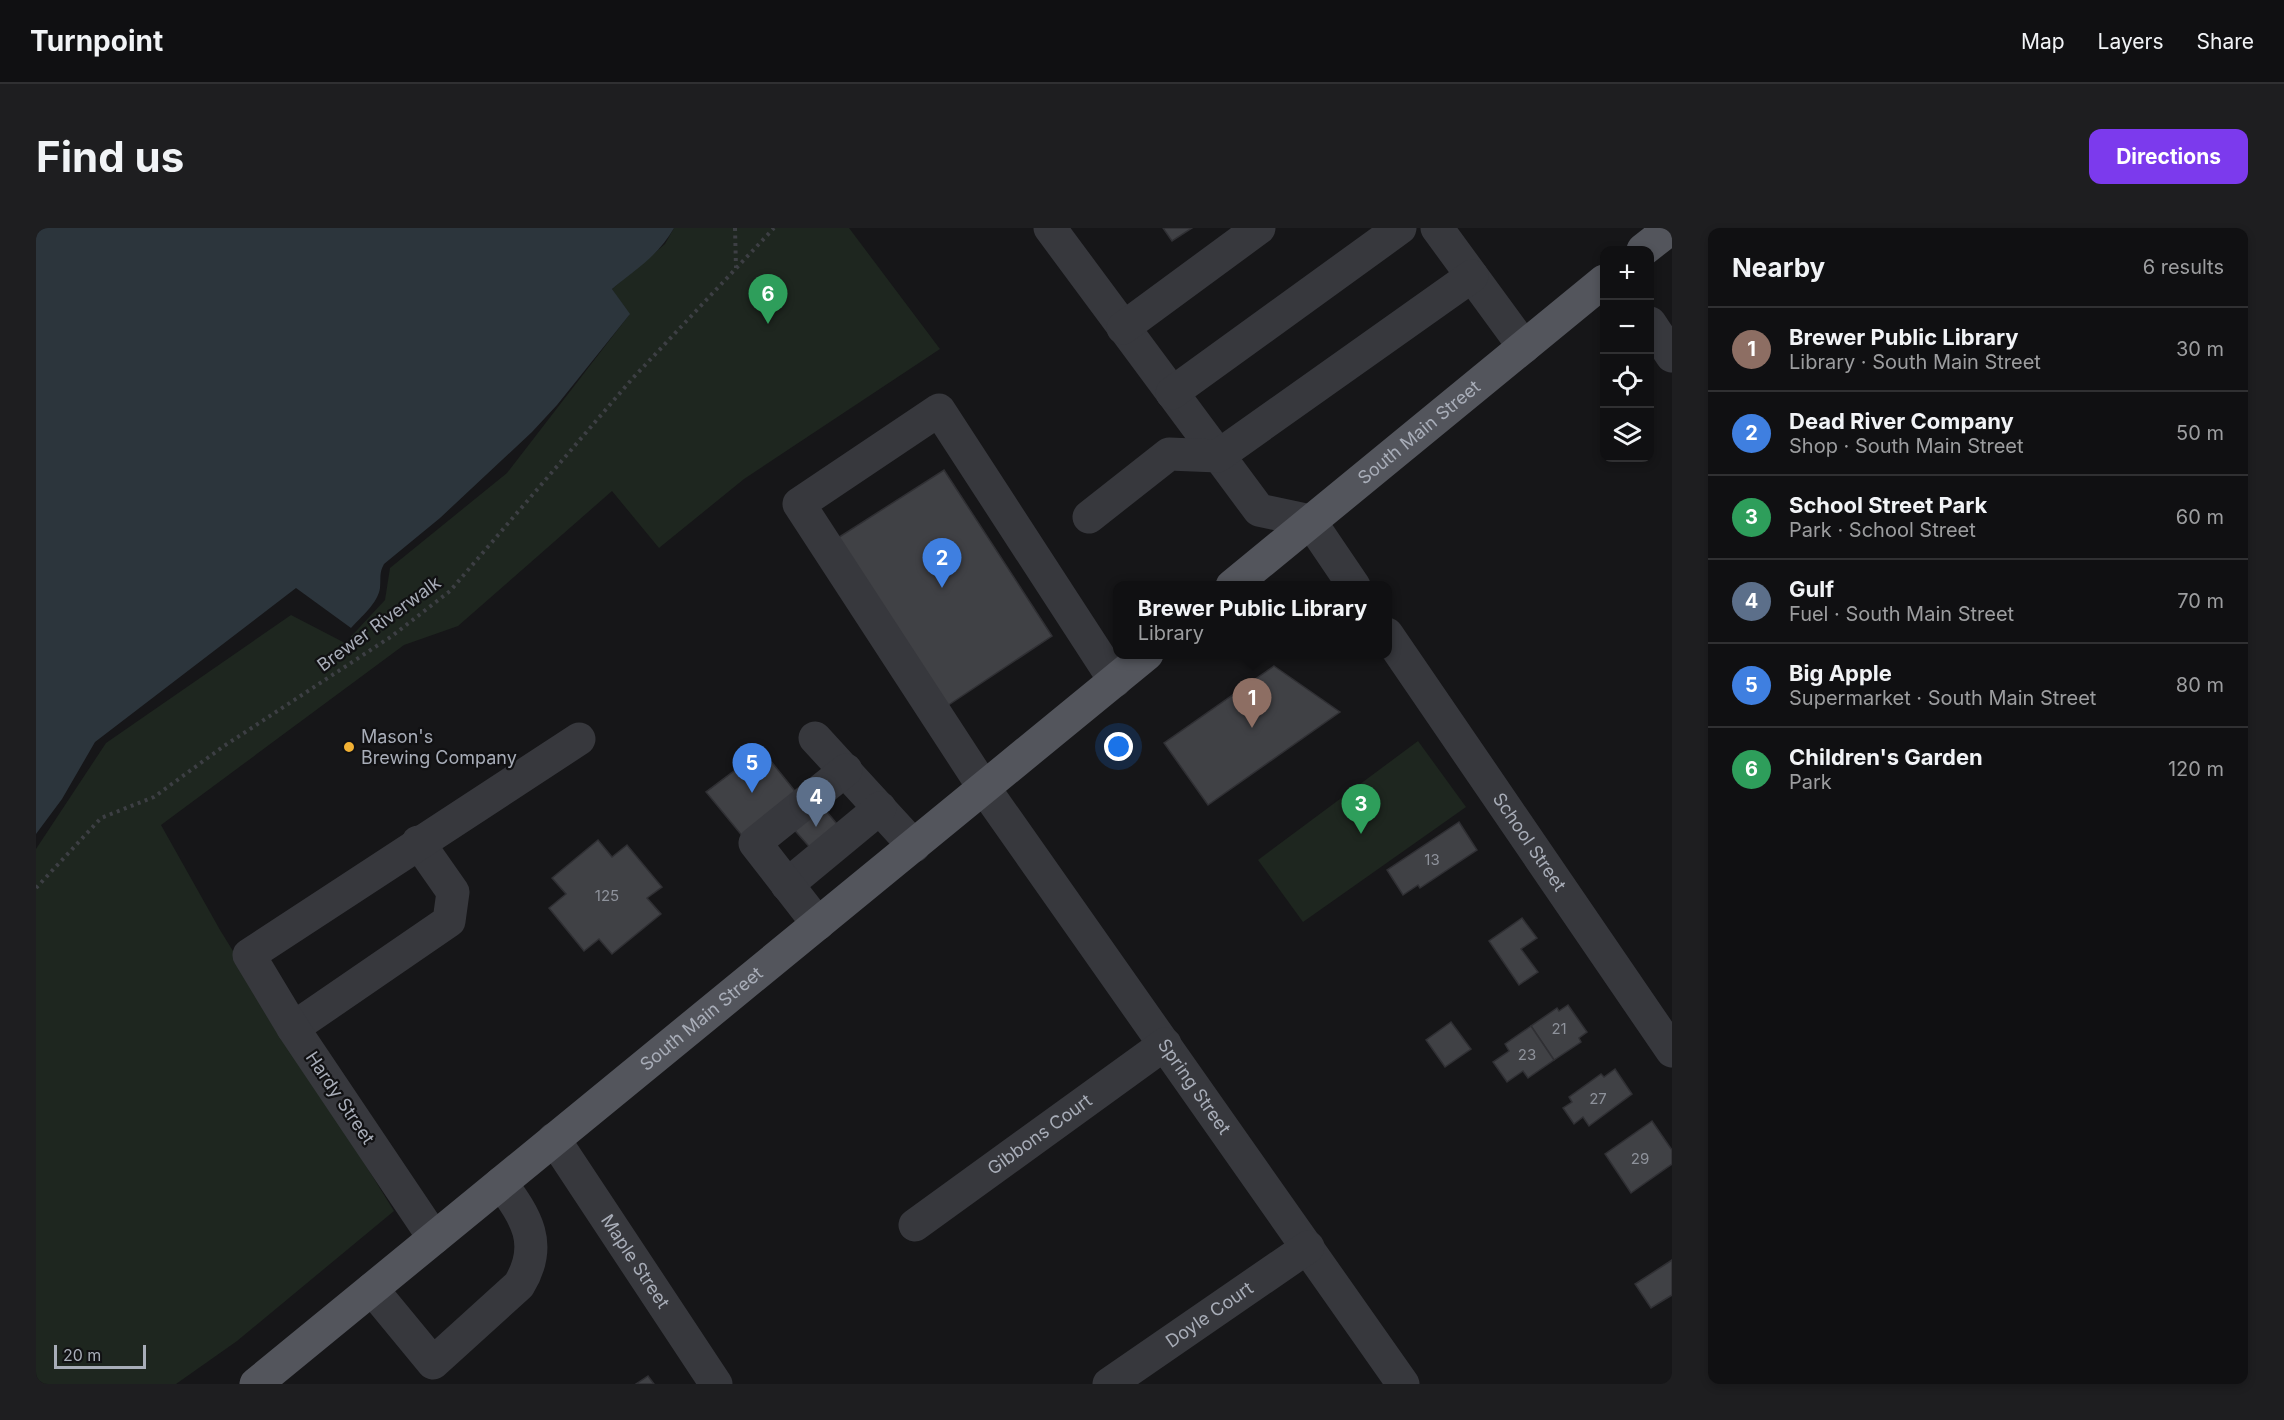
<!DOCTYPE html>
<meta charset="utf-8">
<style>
:root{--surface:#101012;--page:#1e1e20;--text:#f1f3f6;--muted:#9c9d9f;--line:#303032;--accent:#7c3aed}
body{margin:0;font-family:Inter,sans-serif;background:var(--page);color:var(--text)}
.controls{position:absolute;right:18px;top:18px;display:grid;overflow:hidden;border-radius:12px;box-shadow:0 3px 9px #0003}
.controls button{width:54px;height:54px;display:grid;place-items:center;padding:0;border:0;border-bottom:2px solid var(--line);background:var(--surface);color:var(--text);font:30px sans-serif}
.scale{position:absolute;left:18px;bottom:15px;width:92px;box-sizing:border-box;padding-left:6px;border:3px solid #a8adb8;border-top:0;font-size:16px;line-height:21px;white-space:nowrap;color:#a8adb8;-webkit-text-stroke:4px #111113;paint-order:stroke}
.you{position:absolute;left:1083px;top:519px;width:21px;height:21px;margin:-15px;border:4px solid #fff;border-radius:50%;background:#1a73e8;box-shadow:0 0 0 9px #1a73e833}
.badge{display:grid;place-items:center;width:39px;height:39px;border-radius:50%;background:var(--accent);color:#fff;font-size:20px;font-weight:700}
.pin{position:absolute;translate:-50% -50px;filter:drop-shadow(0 2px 3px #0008)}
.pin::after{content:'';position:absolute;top:32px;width:21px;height:18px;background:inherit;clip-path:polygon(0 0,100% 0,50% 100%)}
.popup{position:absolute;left:1077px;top:353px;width:279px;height:78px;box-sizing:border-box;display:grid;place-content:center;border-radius:12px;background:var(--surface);filter:drop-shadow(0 2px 4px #0005);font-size:20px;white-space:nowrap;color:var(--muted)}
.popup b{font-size:22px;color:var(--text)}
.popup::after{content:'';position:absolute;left:50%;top:100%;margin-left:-12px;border:12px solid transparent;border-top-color:var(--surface)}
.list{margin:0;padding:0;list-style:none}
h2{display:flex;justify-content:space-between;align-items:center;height:78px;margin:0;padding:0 24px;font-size:26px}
h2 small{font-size:20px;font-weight:400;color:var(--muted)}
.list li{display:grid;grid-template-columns:39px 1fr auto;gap:18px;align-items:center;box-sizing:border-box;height:84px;padding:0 24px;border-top:2px solid var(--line)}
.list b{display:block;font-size:22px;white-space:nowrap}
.list p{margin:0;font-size:20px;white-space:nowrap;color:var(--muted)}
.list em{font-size:20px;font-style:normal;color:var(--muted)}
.icon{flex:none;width:33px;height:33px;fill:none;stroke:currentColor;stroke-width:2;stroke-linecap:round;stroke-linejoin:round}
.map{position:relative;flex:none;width:1636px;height:1156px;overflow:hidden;border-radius:12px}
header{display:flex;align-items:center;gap:36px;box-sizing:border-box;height:84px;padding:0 30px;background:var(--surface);border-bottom:2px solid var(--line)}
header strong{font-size:28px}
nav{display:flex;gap:33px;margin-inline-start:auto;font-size:21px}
.intro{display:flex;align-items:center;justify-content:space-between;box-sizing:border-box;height:144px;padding:0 36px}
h1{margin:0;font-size:42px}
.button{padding:15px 27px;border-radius:12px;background:var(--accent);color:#fff;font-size:21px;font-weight:700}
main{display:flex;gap:36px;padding:0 36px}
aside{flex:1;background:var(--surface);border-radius:12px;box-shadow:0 3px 9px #0003}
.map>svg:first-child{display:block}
.green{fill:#1e261f}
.water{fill:#2c353c}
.building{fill:#404145;stroke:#303034;stroke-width:1.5}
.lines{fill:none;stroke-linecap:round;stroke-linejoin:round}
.path{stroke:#3d3f44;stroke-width:4;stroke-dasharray:3 4.5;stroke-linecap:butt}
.minor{stroke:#37383d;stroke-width:33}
.major{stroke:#53555c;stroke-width:33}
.poi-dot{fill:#f2b134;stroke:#111113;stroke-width:2}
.labels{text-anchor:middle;stroke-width:4.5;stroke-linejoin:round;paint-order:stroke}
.number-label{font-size:15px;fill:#8e929b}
.street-label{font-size:18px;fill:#a8adb8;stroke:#111113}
.poi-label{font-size:18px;fill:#a8adb8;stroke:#111113;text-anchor:start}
</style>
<header>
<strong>Turnpoint</strong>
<nav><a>Map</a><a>Layers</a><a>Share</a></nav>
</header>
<div class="intro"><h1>Find us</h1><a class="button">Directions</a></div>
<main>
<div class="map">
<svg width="1636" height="1156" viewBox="0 0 1636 1156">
<rect width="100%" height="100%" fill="#161618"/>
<!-- green -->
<g class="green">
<polygon points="638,0 813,0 904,121 708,251 623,320 576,263 422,398 368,417 125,597 184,702 358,983 201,1113 140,1156 0,1156 0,621 70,515 255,387 309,415 349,372 354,340 471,245 593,87 576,61 629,16"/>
<polygon points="1382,513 1430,579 1267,694 1222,632"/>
</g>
<!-- water -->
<path class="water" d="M0 0H638C623 27 599 42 576 61L594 86 521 177 496 204 404 290 348 336C343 345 345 349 344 360 342 375 325 389 315 400L260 360 59 514 26 571 0 606Z"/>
<!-- building -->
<g class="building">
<polygon points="1127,0 1156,0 1136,13"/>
<polygon points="908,242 1016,408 905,482 797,313"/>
<polygon points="1238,438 1304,484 1172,577 1128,515"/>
<polygon points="726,522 762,567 708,610 670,564"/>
<polygon points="782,573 805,601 778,624 754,597"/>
<polygon points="1423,594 1441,622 1384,660 1382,657 1367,667 1351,642"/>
<polygon points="562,612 576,629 591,617 626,659 611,670 625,686 576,726 563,711 548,723 513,680 530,666 516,650"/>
<polygon points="1486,690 1501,710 1485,721 1502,744 1483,757 1453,713"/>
<polygon points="1532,777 1551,804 1543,810 1545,814 1518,832 1495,798 1521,780 1523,783"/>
<polygon points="1415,794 1435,821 1409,839 1390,812"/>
<polygon points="1495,798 1518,832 1492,850 1487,843 1471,854 1457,834 1473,823 1469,816"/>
<polygon points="1579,841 1596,866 1553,898 1547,889 1538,896 1527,880 1536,874 1533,869 1565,846 1568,849"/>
<polygon points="1616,893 1636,922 1636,936 1595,965 1569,926"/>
<polygon points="1636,1032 1636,1067 1615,1080 1599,1056"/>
<polygon points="612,1148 618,1156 600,1156"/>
</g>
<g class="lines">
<!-- path -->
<g class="path">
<polyline points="699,0 700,40"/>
<polyline points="0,660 65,590 118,569 188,518 356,408 414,363 596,151 738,0"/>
</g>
<!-- minor -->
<g class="minor">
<polyline points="1014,0 1223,282 1274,293 1318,358"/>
<polyline points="1401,0 1488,119"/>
<polyline points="1614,95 1636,128"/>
<polyline points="1087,100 1223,0"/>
<polyline points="1136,165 1364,0"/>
<polyline points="1053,289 1133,226 1182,228 1436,48"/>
<path id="s1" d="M1351 406 1636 823"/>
<path id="s2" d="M1079 453 903 182 763 276 948 560 1367 1156"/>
<polyline points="779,510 878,618"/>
<polyline points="751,657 844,580"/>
<polyline points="782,696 719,615 810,542"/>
<polyline points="257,800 413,693 417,664 382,614"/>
<path id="s3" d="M518 911 680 1156"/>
<path id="s4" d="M879 997 1129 816"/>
<polyline points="398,1010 257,800 213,727 543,511"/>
<path d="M336 1061 397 1135 483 1057C508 1016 490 989 465 955"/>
<path id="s5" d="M1073 1156 1272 1019"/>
</g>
<!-- major -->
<g class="major">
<polyline points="1607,22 1635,0"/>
<path id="s6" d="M1196 358 1568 53"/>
<path id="s7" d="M220 1156 1111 426"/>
</g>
</g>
<!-- markers -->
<circle class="poi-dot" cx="313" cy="519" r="6"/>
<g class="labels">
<!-- number labels -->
<g class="number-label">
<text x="1396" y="637">13</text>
<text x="571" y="673">125</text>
<text x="1523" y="806">21</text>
<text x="1491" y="832">23</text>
<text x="1562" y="876">27</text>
<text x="1604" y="936">29</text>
</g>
<!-- street labels -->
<g class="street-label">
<text dy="6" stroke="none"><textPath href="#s6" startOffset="242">South Main Street</textPath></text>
<text transform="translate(343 396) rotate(-36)" y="6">Brewer Riverwalk</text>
<text dy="6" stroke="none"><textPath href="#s1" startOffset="252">School Street</textPath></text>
<text dy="6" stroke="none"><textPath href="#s7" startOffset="576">South Main Street</textPath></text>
<text dy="6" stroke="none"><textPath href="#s2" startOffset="1196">Spring Street</textPath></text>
<text transform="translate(304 870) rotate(56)" y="6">Hardy Street</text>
<text dy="6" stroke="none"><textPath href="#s4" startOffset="154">Gibbons Court</textPath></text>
<text dy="6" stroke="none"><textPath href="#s3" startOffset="147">Maple Street</textPath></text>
<text dy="6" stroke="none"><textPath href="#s5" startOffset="122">Doyle Court</textPath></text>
</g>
<!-- poi labels -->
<g class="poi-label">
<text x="325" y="515">Mason's<tspan x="325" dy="21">Brewing Company</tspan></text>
</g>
</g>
</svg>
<div class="controls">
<button>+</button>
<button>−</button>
<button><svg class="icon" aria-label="locate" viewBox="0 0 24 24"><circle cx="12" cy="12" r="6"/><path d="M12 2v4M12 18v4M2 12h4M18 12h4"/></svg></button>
<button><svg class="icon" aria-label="layers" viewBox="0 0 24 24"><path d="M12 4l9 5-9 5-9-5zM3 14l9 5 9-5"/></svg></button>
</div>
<div class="scale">20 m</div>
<div class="you"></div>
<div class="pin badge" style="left:1216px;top:500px;background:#8d6e63">1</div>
<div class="popup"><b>Brewer Public Library</b>Library</div>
<div class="pin badge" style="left:906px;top:360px;background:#3f7fe0">2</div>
<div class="pin badge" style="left:1325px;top:606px;background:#2e9e5b">3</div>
<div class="pin badge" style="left:780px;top:599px;background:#5c6f8a">4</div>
<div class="pin badge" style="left:716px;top:565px;background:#3f7fe0">5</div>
<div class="pin badge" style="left:732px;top:96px;background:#2e9e5b">6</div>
</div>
<aside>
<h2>Nearby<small>6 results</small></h2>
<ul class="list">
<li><span class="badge" style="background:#8d6e63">1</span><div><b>Brewer Public Library</b><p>Library · South Main Street</p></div><em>30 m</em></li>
<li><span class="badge" style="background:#3f7fe0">2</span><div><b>Dead River Company</b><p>Shop · South Main Street</p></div><em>50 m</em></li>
<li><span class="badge" style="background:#2e9e5b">3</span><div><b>School Street Park</b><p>Park · School Street</p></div><em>60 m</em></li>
<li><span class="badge" style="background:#5c6f8a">4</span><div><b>Gulf</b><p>Fuel · South Main Street</p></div><em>70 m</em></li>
<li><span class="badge" style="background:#3f7fe0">5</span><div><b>Big Apple</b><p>Supermarket · South Main Street</p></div><em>80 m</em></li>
<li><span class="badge" style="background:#2e9e5b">6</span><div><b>Children's Garden</b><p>Park</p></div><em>120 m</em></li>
</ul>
</aside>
</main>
